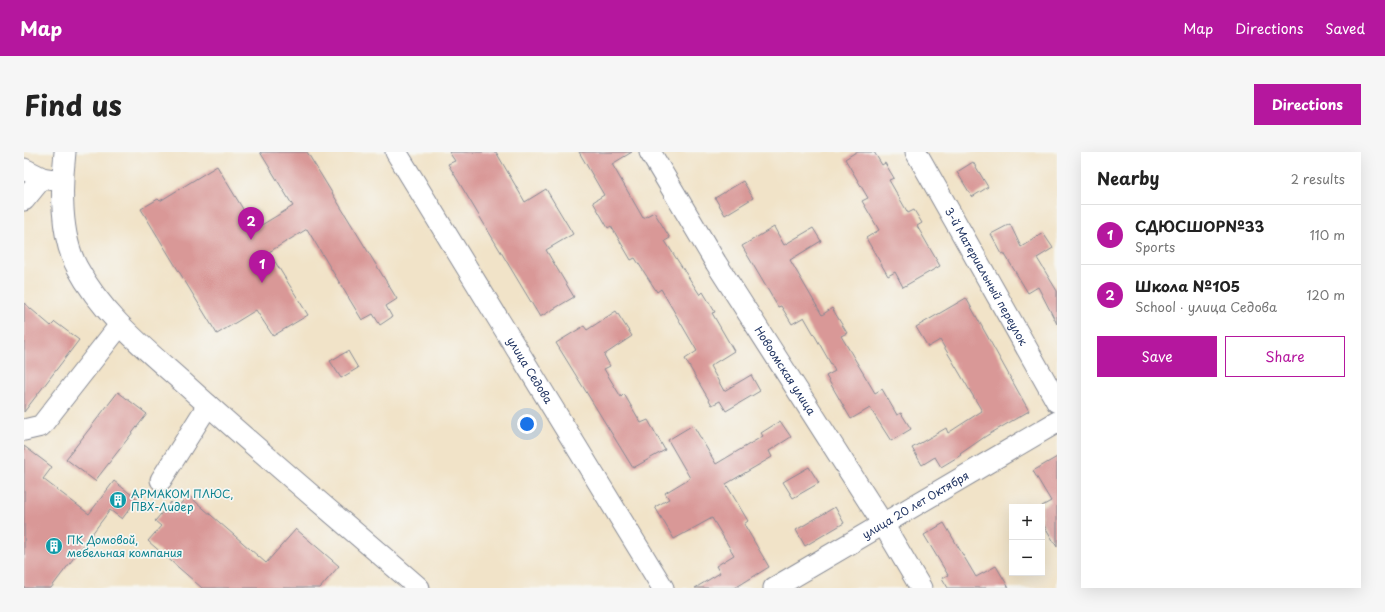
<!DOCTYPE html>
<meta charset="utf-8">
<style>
:root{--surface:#fff;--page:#f6f6f6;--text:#222;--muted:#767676;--line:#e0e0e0;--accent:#b5179e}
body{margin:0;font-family:"Playpen Sans",sans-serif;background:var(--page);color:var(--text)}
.controls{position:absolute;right:12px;bottom:12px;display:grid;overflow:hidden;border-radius:0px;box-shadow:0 4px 16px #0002}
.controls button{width:36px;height:36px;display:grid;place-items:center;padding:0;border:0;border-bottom:1px solid var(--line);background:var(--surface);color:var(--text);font:20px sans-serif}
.you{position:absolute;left:503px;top:272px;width:14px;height:14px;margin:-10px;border:3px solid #fff;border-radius:50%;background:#1a73e8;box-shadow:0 0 0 6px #1a73e833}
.badge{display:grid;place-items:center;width:26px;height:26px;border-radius:50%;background:var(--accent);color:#fff;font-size:13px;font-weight:700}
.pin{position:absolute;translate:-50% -33px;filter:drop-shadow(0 1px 2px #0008)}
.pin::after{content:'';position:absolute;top:21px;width:14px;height:12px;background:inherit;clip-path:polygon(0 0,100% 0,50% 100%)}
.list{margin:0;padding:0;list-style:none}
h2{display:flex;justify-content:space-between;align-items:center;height:52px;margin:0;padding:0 16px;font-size:17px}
h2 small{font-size:13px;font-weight:400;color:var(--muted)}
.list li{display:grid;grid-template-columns:26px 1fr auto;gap:12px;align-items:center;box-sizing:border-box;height:60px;padding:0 16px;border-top:1px solid var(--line)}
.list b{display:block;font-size:15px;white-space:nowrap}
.list p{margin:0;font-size:13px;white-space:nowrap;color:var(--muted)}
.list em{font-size:13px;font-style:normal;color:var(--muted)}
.actions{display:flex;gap:8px;padding:12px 16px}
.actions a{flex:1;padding:9px 0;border:1px solid var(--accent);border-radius:0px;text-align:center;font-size:14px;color:var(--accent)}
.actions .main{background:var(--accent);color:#fff}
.map{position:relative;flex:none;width:1033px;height:436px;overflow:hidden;border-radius:0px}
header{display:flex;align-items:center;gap:24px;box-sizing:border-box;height:56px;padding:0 20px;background:var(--accent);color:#fff}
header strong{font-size:19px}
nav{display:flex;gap:22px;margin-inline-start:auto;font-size:14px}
.intro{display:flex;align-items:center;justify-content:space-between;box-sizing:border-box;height:96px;padding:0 24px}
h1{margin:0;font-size:28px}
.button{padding:10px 18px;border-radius:0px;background:var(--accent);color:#fff;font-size:14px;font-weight:700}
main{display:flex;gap:24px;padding:0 24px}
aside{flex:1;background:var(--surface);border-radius:0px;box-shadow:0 4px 16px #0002}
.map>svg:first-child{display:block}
.building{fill:#d99897}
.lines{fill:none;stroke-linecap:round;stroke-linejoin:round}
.minor-casing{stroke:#868993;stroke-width:23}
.minor{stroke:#fff;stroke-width:21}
.labels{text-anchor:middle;stroke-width:3.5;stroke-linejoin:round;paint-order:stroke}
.street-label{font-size:11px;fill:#1b2f5e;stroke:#f6f6f2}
.culture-label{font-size:11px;fill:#0d838f;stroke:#f6f6f2;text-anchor:start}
</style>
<header>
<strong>Map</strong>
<nav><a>Map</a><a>Directions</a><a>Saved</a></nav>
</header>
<div class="intro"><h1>Find us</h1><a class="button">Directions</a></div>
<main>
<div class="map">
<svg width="1033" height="436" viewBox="0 0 1033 436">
<rect width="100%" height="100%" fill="#f6f6f2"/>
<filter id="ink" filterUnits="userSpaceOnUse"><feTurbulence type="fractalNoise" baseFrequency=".025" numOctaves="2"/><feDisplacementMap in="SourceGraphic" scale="8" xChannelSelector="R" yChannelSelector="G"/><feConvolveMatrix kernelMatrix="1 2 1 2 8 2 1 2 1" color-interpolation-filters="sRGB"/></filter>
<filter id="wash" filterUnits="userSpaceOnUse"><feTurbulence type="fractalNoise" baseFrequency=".012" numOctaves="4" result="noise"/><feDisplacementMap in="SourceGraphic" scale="16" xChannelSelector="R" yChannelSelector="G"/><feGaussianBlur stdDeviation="0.9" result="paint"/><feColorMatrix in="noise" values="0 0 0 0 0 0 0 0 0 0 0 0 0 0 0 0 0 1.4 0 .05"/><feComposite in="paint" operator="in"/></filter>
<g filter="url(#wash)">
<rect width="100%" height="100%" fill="#f1e3c8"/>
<g id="blocks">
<!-- building -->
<g class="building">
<polygon points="236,0 283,0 373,147 362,154 368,165 356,173 349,162 338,168 283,77 245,100 284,163 249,184 232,158 193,182 117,57 134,47 136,49 193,14 231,77 269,54"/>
<polygon points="425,0 472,0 501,50 522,37 549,82 522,98 550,145 516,165 424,12 431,9"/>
<polygon points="555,0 608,0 588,12 619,66 630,60 646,86 641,89 676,143 679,140 691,160 688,161 710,199 686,214 700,239 727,223 736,239 702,259 696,249 688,253 661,207 673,199 637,137 633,140 611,106 607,108 587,74 584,76 569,50 580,43"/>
<polygon points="832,0 850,0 858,13 861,11 870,26 865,28 884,61 890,58 898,71 893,74 916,114 879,135 871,120 864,124 842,86 855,78 838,49 844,46 821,7"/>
<polygon points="949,10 964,35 948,45 933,20"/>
<polygon points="719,29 729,46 701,63 691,46"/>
<polygon points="986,72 997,95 1019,81 1029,96 1013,106 1033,139 1033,172 1014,135 1004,141 980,101 978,102 967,82"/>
<polygon points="750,75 760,93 789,76 797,89 766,108 798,163 808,156 823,181 817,184 851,241 858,237 873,263 877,261 887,277 867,289 846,256 827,267 802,224 811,219 780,165 768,172 757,154 754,155 718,94"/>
<polygon points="942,146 1005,259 962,284 936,302 937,303 917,315 911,305 898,313 888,296 922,276 924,281 958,259 916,188 904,195 892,175"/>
<polygon points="0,151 27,174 31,170 55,188 0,260"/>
<polygon points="592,159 608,184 580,203 586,214 580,217 597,245 600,242 617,271 624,268 641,298 609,316 532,191 560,174 563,178"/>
<polygon points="324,199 334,216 317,226 306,209"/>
<polygon points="94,240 123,262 71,329 42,307"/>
<polygon points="756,269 767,285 745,299 748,305 702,332 724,369 720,372 745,415 711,436 671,436 696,421 692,414 710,403 688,366 650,387 631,355 645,347 641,341 666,326 644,288 669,273 692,312 739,284 737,281"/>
<polygon points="0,294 28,315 19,327 65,362 90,329 113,347 98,367 86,358 27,436 0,436"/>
<polygon points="1033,305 1033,395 1018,370 1018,354 1027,349 1009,319"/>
<polygon points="785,315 795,331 769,346 759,330"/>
<polygon points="164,343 242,411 272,377 315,414 296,436 178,436 124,389 137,374 131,369 147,350 153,356"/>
<polygon points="811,355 820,371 781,394 772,378"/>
<polygon points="920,371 952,425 972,414 985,436 924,436 918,426 924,423 900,383"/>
</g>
</g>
</g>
<g filter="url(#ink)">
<use href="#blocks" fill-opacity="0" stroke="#868993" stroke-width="1"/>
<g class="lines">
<!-- minor casing -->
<g class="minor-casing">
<g id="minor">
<path d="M41 0C37 34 36 84 53 115 79 164 123 198 163 234 239 303 318 369 395 436"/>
<path id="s1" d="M372 0 639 436"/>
<path id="s2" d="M626 0 692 111 859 372 897 436"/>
<path id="s3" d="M892 0 1033 250"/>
<polyline points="0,17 18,26 37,29"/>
<polyline points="0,48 18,26"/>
<polyline points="0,278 17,274 96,173"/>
<polyline points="137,328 184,253"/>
<path id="s4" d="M750 436 1033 270"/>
</g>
</g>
<!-- minor -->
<use href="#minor" class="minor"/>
</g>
</g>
<!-- icons -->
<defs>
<g id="building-disc" transform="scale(0.9)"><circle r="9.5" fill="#0f9aa8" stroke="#f6f6f2"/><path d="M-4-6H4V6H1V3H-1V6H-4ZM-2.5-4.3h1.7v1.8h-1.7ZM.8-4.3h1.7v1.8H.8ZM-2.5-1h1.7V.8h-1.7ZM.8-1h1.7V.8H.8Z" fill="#fff"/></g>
</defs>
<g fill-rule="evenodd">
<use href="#building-disc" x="94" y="348"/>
<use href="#building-disc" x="30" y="394"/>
</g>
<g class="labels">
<!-- street labels -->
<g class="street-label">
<text dy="4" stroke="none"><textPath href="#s3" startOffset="143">3-й Материальный переулок</textPath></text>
<text dy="4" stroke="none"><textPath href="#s1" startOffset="256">улица Седова</textPath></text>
<text dy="4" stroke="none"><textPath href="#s2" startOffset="257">Новоомская улица</textPath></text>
<text dy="4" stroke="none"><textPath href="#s4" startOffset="164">улица 20 лет Октября</textPath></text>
</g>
<!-- culture labels -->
<g class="culture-label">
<text x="107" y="346">АРМАКОМ ПЛЮС,<tspan x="107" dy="13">ПВХ-Лидер</tspan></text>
<text x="43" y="392">ПК Домовой,<tspan x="43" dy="13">мебельная компания</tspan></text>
</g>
</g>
</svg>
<div class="controls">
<button>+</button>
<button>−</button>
</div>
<div class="you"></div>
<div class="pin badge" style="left:238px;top:131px">1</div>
<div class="pin badge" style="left:227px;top:88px">2</div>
</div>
<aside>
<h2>Nearby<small>2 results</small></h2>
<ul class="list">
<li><span class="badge">1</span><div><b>СДЮСШОР№33</b><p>Sports</p></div><em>110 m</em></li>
<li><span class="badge">2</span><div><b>Школа №105</b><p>School · улица Седова</p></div><em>120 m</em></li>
</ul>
<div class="actions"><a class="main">Save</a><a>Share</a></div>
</aside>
</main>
